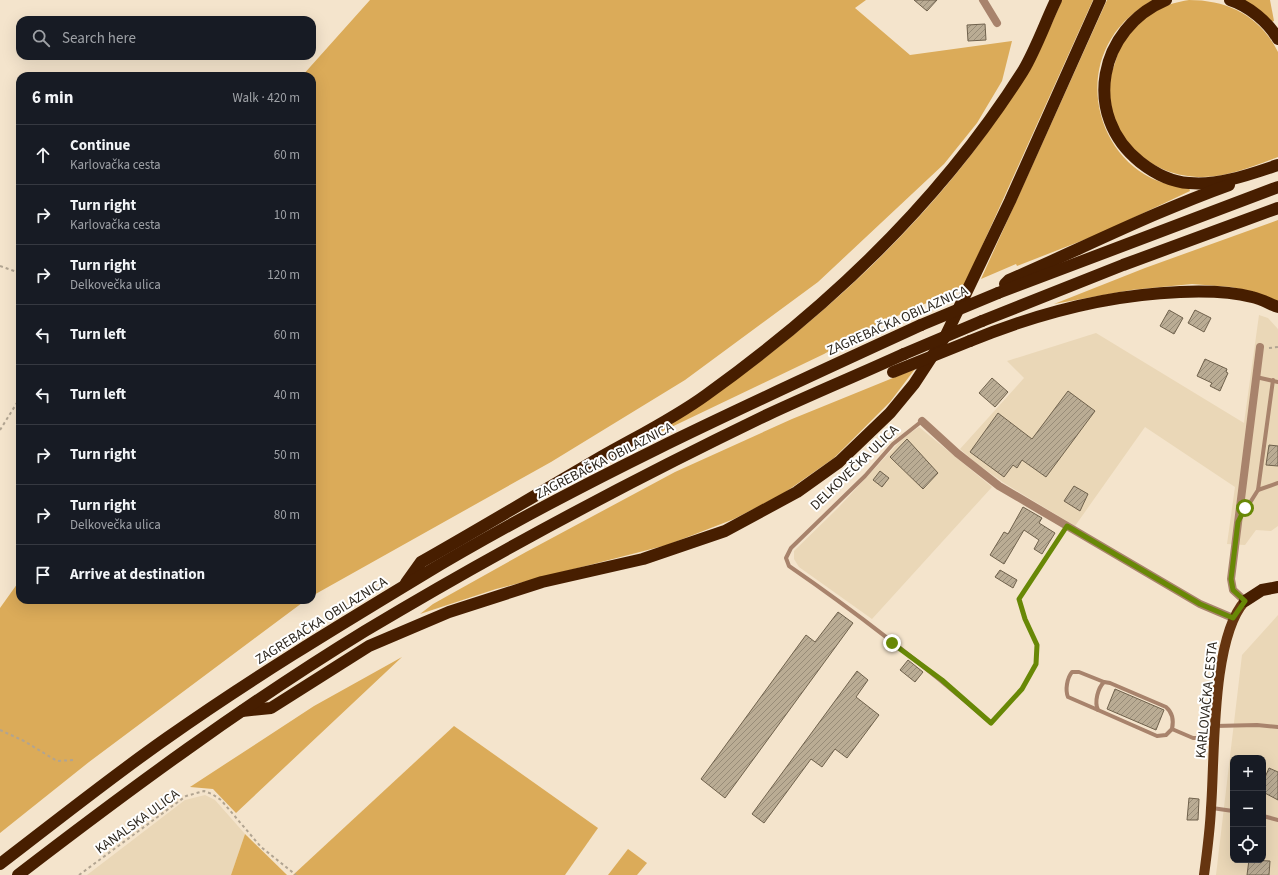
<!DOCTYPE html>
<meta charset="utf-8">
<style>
:root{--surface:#171b24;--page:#242831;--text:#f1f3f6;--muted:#9ea1a6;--line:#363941}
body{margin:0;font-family:"Source Sans 3",sans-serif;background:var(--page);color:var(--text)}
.controls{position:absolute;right:12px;bottom:12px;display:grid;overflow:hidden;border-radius:8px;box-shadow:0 4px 16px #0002}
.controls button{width:36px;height:36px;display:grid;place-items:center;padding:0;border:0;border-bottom:1px solid var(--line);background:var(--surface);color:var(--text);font:20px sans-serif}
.stop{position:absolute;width:12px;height:12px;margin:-9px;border:3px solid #688806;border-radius:50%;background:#fff}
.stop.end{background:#688806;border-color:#fff;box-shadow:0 1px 4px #0008}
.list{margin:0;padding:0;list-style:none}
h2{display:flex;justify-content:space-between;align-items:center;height:52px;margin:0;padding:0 16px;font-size:17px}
h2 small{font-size:13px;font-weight:400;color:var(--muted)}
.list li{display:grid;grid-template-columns:26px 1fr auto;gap:12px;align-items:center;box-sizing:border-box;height:60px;padding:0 16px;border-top:1px solid var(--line)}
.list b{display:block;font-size:15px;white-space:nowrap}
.list p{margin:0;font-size:13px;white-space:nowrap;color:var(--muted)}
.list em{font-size:13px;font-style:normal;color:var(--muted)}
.icon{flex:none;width:22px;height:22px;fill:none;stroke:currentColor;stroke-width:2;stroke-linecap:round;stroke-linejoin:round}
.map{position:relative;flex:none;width:1278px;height:875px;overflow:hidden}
.search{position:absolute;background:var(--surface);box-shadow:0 4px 16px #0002;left:16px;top:16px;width:300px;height:44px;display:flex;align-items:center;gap:10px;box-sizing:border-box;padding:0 14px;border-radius:12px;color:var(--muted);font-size:15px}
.panel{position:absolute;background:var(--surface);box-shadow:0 4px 16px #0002;left:16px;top:72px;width:300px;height:532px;border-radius:12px}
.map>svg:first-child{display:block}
.built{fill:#ead7b7;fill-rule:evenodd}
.green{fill:#dbab59}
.building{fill:url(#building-hatch);stroke:#6f614c}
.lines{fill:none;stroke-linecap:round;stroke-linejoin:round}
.path{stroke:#b1a491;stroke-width:2;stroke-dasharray:3 3;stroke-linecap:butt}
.service{stroke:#a8836c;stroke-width:4}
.minor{stroke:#a8836c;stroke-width:8}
.primary{stroke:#663510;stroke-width:10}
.motorway{stroke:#471e00;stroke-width:12}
.motorway-bridge{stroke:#471e00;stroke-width:12}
.route{stroke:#688806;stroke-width:5}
.labels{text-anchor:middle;stroke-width:4;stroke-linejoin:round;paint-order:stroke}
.street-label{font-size:14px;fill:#2d271e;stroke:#fff}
</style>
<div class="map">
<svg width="1278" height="875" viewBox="0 0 1278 875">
<defs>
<pattern id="building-hatch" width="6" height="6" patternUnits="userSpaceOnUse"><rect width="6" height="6" fill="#baac94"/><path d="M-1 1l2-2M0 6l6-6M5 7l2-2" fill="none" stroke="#988c78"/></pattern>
</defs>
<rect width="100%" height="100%" fill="#f4e4cc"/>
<!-- built -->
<g class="built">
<polygon points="1259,315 1268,318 1278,329 1278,526 1271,531 1256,530 1245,545 1227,544 1235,487 1145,427 1075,526 1004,483 976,463 960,449 1024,378 1007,361 1096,333 1244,423"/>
<polygon points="919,427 992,487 872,619 799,567 794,559 794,551 838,508 903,438"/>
<path d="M1278 615V875H1216L1242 655ZM1233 758H1263V860H1233Z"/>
<polygon points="205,795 215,800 245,834 231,875 87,875 185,800"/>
</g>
<!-- green -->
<g class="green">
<polygon points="370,0 866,0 855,8 910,55 1012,41 1002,81 977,123 944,164 818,282 685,380 551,462 312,596 312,76 302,76"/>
<path d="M1062 0H1093L964 286 929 300V302L870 328 824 354 661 432V430C701 403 743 376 781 345 894 255 1007 135 1062 0Z"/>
<path d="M1107 0H1153C1136 10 1121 22 1111 39 1082 86 1101 153 1151 178 1163 184 1176 186 1189 188L1190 191 1099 234 1017 266 1016 264 981 279Z"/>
<path d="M1189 0C1228 0 1260 16 1278 52V157C1254 166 1228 177 1202 177 1150 177 1106 137 1109 83 1110 76 1113 69 1115 63 1117 57 1118 51 1121 45 1123 40 1129 36 1132 31 1149 12 1164 4 1189 0Z"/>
<polygon points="1242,0 1270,0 1274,21 1271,22"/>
<polygon points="1278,220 1278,301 1249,291 1231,287 1192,284 1131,290 1054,304 1145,268"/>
<polygon points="915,369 890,402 834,458 784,493 734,519 667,545 496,589 420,614 433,604 526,552 675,472 792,419"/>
<polygon points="20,580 20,600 306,600 89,762 0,833 0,608"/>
<polygon points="402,657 236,813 213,789 190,787 314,706"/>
<polygon points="454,726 598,828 565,875 293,875"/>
<polygon points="245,834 287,875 231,875"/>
<polygon points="628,849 647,863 637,875 608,875"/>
</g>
<!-- building -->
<g class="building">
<polygon points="914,0 937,0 927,11"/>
<polygon points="985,24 986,40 968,41 967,25"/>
<polygon points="1169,310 1183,318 1174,334 1160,326"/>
<polygon points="1195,310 1211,318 1204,332 1188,323"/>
<polygon points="1205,359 1227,369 1226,372 1228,373 1220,391 1210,386 1212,383 1197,376"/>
<polygon points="992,378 1008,392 995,407 979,393"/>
<polygon points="1068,391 1095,411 1046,477 1022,460 1017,468 1013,465 1004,477 970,452 998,413 1032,439"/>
<polygon points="907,439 938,473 923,489 890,457"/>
<polygon points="1269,445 1278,446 1278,466 1266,465"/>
<polygon points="880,471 889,478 882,487 873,480"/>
<polygon points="1074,486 1088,494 1080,511 1064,501"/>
<polygon points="1023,507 1042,518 1039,523 1055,533 1042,554 1034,549 1039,540 1024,530 1004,564 990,555 1004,532 1008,534"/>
<polygon points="1000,570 1017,580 1013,588 995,577"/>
<polygon points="838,612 853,623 725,798 701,779 806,635 815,642"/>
<polygon points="908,660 923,672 915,682 900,670"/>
<polygon points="857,671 868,680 856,697 879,715 847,758 835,749 822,767 811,759 764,823 752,814"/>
<polygon points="1115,689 1164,710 1156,730 1107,709"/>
<polygon points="1269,768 1278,772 1278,800 1263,792 1263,782"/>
<polygon points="1189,798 1199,799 1198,820 1187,820"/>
<polygon points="1249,860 1270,861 1269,875 1247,875"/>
</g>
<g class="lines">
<!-- path -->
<g class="path">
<polyline points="0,266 20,273"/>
<polyline points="1269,348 1278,347"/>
<polyline points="0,430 20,398"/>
<polyline points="996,718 1022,689 1036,663 1037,645 1025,619 1019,599 1062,534"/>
<polyline points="0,730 24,741 57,761 75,760"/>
<polyline points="79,875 186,796 204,791 212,794 221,800 261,847 296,875"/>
</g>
<!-- service -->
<g class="service">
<polyline points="1256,377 1278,382"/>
<path d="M922 421 893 444 865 476 791 548 786 558 789 566C859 614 926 667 991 723"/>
<polyline points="1258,490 1273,380"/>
<polyline points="1241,517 1258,490 1278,483"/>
<path d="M1104 682 1110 683 1166 707C1173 713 1174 720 1172 729L1166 735 1157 736 1098 710C1094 702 1098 688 1104 682Z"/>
<path d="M1098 710 1068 697C1065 690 1067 678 1072 672H1079L1104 682"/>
<polyline points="1215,726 1257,725 1278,727"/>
<polyline points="1172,729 1193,738 1214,738"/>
<polyline points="1212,808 1233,811"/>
<polyline points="1263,816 1278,820"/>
</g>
<!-- minor -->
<g class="minor">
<polyline points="983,0 997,23"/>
<polyline points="922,421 957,453 999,486 1200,604 1233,618"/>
<polyline points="1245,601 1233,590 1231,579 1260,347"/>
</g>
<!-- primary -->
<path class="primary" d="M1204 875C1207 853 1210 831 1211 808 1215 758 1211 638 1245 601"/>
<!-- motorway -->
<g class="motorway">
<path d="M1166 0C1099 28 1081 115 1140 162 1154 173 1171 182 1189 183 1219 186 1251 174 1278 165"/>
<path d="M1230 0C1249 6 1268 22 1278 39"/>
<path d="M1005 284 1009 280C1083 248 1154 212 1229 185"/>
<polyline points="998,293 1278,187"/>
<polyline points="982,321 1123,265 1278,208"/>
<path d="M970 341C1038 313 1106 295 1180 292 1204 291 1229 291 1252 297 1261 299 1270 304 1278 307"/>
<path d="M406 583 421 562C481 528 541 492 601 457 636 437 673 419 706 395 829 307 942 199 1023 71 1036 49 1045 23 1056 0"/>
<polyline points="1245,601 1262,590 1278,587"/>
<polyline points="242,711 271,708 369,646 449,612 542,582 643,559 725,531 797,492 839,462 890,413 914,384 946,335 1010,201 1100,0"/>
<path d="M0 864C55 822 110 778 167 738 249 680 335 628 421 576 581 480 751 403 921 325"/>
<path d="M18 875C130 789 244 705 365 631 495 553 630 481 767 415 812 394 858 375 904 354"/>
</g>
<!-- motorway-bridge -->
<g class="motorway-bridge">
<polyline points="921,325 998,293"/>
<polyline points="904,354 982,321"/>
<polyline points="893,372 970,341"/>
</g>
</g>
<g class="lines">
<!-- route -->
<polyline class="route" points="892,643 942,680 991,723 1022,689 1036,664 1037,645 1025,619 1019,599 1067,526 1200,604 1233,618 1245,601 1233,590 1231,579 1238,522 1245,508"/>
</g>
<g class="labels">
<!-- street labels -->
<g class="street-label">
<text transform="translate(897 320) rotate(-24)" y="5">ZAGREBAČKA OBILAZNICA</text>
<text transform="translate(604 460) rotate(-27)" y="5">ZAGREBAČKA OBILAZNICA</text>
<text transform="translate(854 467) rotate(-44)" y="5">DELKOVEČKA ULICA</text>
<text transform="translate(321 620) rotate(-32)" y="5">ZAGREBAČKA OBILAZNICA</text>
<text transform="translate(1206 700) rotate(-84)" y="5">KARLOVAČKA CESTA</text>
<text transform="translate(137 821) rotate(-36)" y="5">KANALSKA ULICA</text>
</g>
</g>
</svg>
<div class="controls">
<button>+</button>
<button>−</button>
<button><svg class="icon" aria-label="locate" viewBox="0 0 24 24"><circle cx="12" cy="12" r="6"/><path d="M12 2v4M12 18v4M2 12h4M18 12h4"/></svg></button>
</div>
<div class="stop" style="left:1245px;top:508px"></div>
<div class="stop end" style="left:892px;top:643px"></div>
<div class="search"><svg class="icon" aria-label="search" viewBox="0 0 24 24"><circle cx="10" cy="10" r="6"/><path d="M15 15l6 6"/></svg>Search here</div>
<section class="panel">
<h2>6 min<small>Walk · 420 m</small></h2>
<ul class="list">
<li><svg class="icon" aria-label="ahead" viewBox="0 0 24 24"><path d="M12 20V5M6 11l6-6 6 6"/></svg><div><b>Continue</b><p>Karlovačka cesta</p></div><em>60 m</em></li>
<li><svg class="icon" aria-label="right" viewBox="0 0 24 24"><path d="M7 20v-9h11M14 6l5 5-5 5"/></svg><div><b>Turn right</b><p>Karlovačka cesta</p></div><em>10 m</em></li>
<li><svg class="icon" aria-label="right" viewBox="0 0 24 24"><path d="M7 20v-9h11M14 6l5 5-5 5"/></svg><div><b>Turn right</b><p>Delkovečka ulica</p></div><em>120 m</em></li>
<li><svg class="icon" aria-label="left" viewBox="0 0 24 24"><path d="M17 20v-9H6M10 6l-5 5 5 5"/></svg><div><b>Turn left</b></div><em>60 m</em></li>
<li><svg class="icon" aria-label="left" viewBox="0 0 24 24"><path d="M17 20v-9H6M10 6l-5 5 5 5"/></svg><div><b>Turn left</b></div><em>40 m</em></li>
<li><svg class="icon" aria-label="right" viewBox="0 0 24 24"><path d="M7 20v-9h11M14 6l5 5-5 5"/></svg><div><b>Turn right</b></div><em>50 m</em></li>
<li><svg class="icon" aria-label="right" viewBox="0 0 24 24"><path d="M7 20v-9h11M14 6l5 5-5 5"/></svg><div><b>Turn right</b><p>Delkovečka ulica</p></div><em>80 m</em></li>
<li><svg class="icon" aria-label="arrive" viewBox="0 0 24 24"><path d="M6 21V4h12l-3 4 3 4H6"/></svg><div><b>Arrive at destination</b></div></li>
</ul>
</section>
</div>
